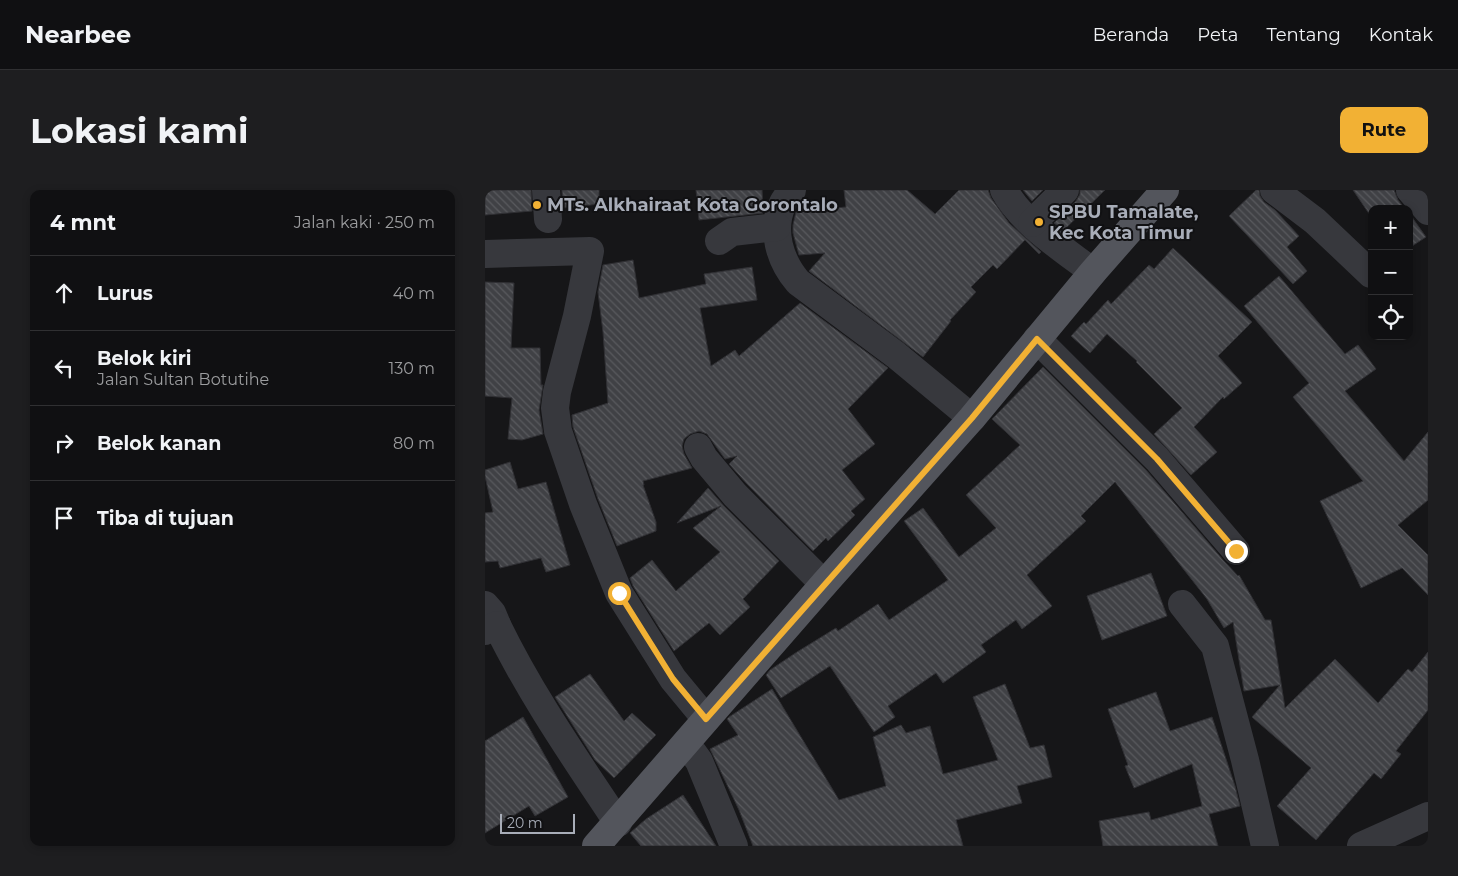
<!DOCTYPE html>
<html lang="id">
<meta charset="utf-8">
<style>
:root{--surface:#101012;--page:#1e1e20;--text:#f1f3f6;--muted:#9c9d9f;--line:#303032;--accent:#f2b134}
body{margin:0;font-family:Montserrat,sans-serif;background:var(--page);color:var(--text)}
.controls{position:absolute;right:15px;top:15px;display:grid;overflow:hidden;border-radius:10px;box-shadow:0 2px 8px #0003}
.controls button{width:45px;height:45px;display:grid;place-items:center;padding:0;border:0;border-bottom:1px solid var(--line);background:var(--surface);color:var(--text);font:25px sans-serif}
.scale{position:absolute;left:15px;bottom:12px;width:75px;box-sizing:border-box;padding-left:5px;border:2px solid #a8adb8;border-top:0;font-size:14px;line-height:18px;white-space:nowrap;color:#a8adb8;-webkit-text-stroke:4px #111113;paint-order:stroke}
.stop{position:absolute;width:15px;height:15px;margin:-11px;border:4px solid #f2b134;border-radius:50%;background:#fff}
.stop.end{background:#f2b134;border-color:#fff;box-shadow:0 1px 5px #0008}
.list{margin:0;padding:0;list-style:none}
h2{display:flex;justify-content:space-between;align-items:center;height:65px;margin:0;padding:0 20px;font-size:21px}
h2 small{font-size:16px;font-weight:400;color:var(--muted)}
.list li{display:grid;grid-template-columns:32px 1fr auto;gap:15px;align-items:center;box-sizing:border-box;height:75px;padding:0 20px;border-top:1px solid var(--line)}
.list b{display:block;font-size:19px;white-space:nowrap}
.list p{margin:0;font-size:16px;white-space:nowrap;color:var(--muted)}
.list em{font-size:16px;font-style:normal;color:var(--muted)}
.icon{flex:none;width:28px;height:28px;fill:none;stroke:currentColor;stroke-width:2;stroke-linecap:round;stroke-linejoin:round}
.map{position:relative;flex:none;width:943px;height:656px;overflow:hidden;border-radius:10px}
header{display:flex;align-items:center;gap:30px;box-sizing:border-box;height:70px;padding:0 25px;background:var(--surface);border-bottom:1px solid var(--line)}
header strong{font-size:24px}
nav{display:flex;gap:28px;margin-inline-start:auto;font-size:18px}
.intro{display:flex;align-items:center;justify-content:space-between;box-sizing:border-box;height:120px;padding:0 30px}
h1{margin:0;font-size:35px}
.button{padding:12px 22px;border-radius:10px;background:var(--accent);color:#111;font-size:18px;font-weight:700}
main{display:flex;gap:30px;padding:0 30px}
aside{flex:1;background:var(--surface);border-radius:10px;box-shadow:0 2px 8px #0003}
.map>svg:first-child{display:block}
.building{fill:url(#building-back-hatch);stroke:#303034}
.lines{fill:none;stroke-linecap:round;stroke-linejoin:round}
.minor{stroke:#37383d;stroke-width:28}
.major{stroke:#53555c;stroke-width:28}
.route{stroke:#f2b134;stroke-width:6}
.poi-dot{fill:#f2b134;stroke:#111113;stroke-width:2}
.labels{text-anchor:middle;stroke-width:4;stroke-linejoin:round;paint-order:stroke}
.poi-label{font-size:18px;font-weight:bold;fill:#a8adb8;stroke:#111113;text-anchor:start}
</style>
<header>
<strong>Nearbee</strong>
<nav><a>Beranda</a><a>Peta</a><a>Tentang</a><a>Kontak</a></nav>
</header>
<div class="intro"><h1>Lokasi kami</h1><a class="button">Rute</a></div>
<main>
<aside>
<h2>4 mnt<small>Jalan kaki · 250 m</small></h2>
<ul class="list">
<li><svg class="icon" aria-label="ahead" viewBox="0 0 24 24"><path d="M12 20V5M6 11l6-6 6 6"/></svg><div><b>Lurus</b></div><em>40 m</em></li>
<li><svg class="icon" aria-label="left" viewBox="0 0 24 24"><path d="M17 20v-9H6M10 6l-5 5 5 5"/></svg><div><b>Belok kiri</b><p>Jalan Sultan Botutihe</p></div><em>130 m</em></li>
<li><svg class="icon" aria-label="right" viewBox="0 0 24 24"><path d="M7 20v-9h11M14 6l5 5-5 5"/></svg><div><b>Belok kanan</b></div><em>80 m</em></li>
<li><svg class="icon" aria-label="arrive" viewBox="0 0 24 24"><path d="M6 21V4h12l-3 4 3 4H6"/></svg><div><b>Tiba di tujuan</b></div></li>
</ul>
</aside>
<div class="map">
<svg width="943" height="656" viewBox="0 0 943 656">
<defs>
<pattern id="building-back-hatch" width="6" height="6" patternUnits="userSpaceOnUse" patternTransform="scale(1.25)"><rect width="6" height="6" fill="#404145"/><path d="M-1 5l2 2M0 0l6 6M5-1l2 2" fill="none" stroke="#595a5e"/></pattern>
</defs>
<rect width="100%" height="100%" fill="#161618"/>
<!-- building -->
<g class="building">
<polygon points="0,0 46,0 47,21 0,25"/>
<polygon points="77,0 114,0 114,14 78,18"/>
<polygon points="211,0 277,0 278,23 214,30"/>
<polygon points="359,0 422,0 450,24 474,0 503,0 506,8 524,33 556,62 554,64 540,50 512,79 508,75 486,97 491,102 465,130 466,131 438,167 324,81 340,63 314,65 308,43 308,35 311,22 361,17"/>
<polygon points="538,0 558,0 547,11"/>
<polygon points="595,0 620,0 579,40 569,33 591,11 595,4"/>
<polygon points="771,0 774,0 775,6 779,12 790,20 814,46 802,57 822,81 808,94 744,26"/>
<polygon points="868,0 909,0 913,10 920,19 887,19 887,28"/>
<polygon points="924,23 941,47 924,58"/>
<polygon points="688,58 767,132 733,166 757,193 739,209 738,207 709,237 732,262 706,285 669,244 697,218 651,172 652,171 622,144 605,163 586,146 599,132 601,134 623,110 626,114 664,75 669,79"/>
<polygon points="148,70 154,108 221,94 219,84 267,77 272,110 215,118 226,176 250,160 254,166 315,113 403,178 363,219 390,254 357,280 380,309 366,321 370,325 343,351 341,348 328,361 262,294 244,274 252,266 240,269 222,244 214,241 205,244 199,249 197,256 199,264 207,278 158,291 159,295 158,295 171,332 171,341 132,356 113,309 88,237 87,225 123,213 118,142 113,102 118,75"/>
<polygon points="794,86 860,164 873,155 891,179 860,201 919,271 943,242 943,310 913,335 943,365 943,405 917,378 876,398 835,311 878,291 808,207 824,193 759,116"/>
<polygon points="0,92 29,93 26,158 55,158 56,195 58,195 54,220 58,244 37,250 23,249 27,208 0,206"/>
<polygon points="558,177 661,280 739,371 753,386 754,385 780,430 786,430 800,518 850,469 893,513 923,479 927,482 943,462 943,520 911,561 916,564 896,589 889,583 831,650 792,616 826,578 767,527 795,495 759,501 748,432 739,438 722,409 630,292 596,326 601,331 542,385 567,416 537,439 531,430 496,455 501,462 458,493 451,483 403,516 410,527 389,542 345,476 296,508 281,485 285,480 312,462 351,438 353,441 393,414 404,430 463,390 419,331 438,318 474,367 511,338 481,305 535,255 507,229"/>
<polygon points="25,272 33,299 61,292 85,375 61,382 56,368 15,378 13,371 0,372 0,323 8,322 0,286 0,280"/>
<polygon points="223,298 239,316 294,371 258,409 265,417 235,445 224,433 189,461 148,396 145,388 167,370 191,401 235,362 208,338 236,316 192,333"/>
<polygon points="666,383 682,426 617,450 602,406"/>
<polygon points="105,484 139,531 147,523 171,545 129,588 110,570 70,507"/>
<polygon points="520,494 545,558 559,555 567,587 532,596 537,613 471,630 478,656 268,656 254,620 225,559 253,545 242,529 244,527 287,499 354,610 401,596 388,547 416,535 421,543 445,536 458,584 513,570 488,507"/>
<polygon points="671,502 685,541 727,527 750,596 755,616 724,624 733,656 618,656 614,631 664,622 666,630 717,616 707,574 649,598 640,576 643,575 623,519"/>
<polygon points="38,527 83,607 50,626 44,616 0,643 0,551"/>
<polygon points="198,605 231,656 156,656 145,643 161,629"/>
</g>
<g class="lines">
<!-- minor -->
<g class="minor">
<polyline points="61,0 63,29"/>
<path d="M307 0C304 4 300 9 298 13 285 40 295 71 313 92L411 165 487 228"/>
<path d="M519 0C537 33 578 59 608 82"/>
<polyline points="789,0 830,31 886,84"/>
<polyline points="925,0 943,21"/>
<polyline points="547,33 580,0"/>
<polyline points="234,51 247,42 292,37"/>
<polyline points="0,64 105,61 92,126 72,202 70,218 73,241 98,314 134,403 188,489 221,529"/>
<polyline points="552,149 672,269 751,361"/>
<polyline points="213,257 219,268 250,305 339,394"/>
<polyline points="697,414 730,456 760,570 780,656"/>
<polyline points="0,415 7,423 12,435"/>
<path d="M0 441 12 435C46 505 90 568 133 633"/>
<polyline points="201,553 214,571 249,656"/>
<polyline points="876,656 943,626"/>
</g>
<!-- major -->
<polyline class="major" points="111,656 339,394 487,228 608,82 680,0"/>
</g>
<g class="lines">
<!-- route -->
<polyline class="route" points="134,403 188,489 221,529 487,228 552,149 672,269 751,361"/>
</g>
<!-- markers -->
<g class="poi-dot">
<circle cx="52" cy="15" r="5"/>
<circle cx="554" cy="32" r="5"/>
</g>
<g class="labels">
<!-- poi labels -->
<g class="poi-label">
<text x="62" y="21">MTs. Alkhairaat Kota Gorontalo</text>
<text x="564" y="28">SPBU Tamalate,<tspan x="564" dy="21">Kec Kota Timur</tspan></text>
</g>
</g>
</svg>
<div class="controls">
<button>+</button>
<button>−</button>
<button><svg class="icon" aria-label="locate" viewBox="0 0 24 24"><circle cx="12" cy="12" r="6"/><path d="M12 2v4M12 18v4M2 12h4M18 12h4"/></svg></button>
</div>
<div class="scale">20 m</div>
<div class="stop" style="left:134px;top:403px"></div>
<div class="stop end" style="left:751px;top:361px"></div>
</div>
</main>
